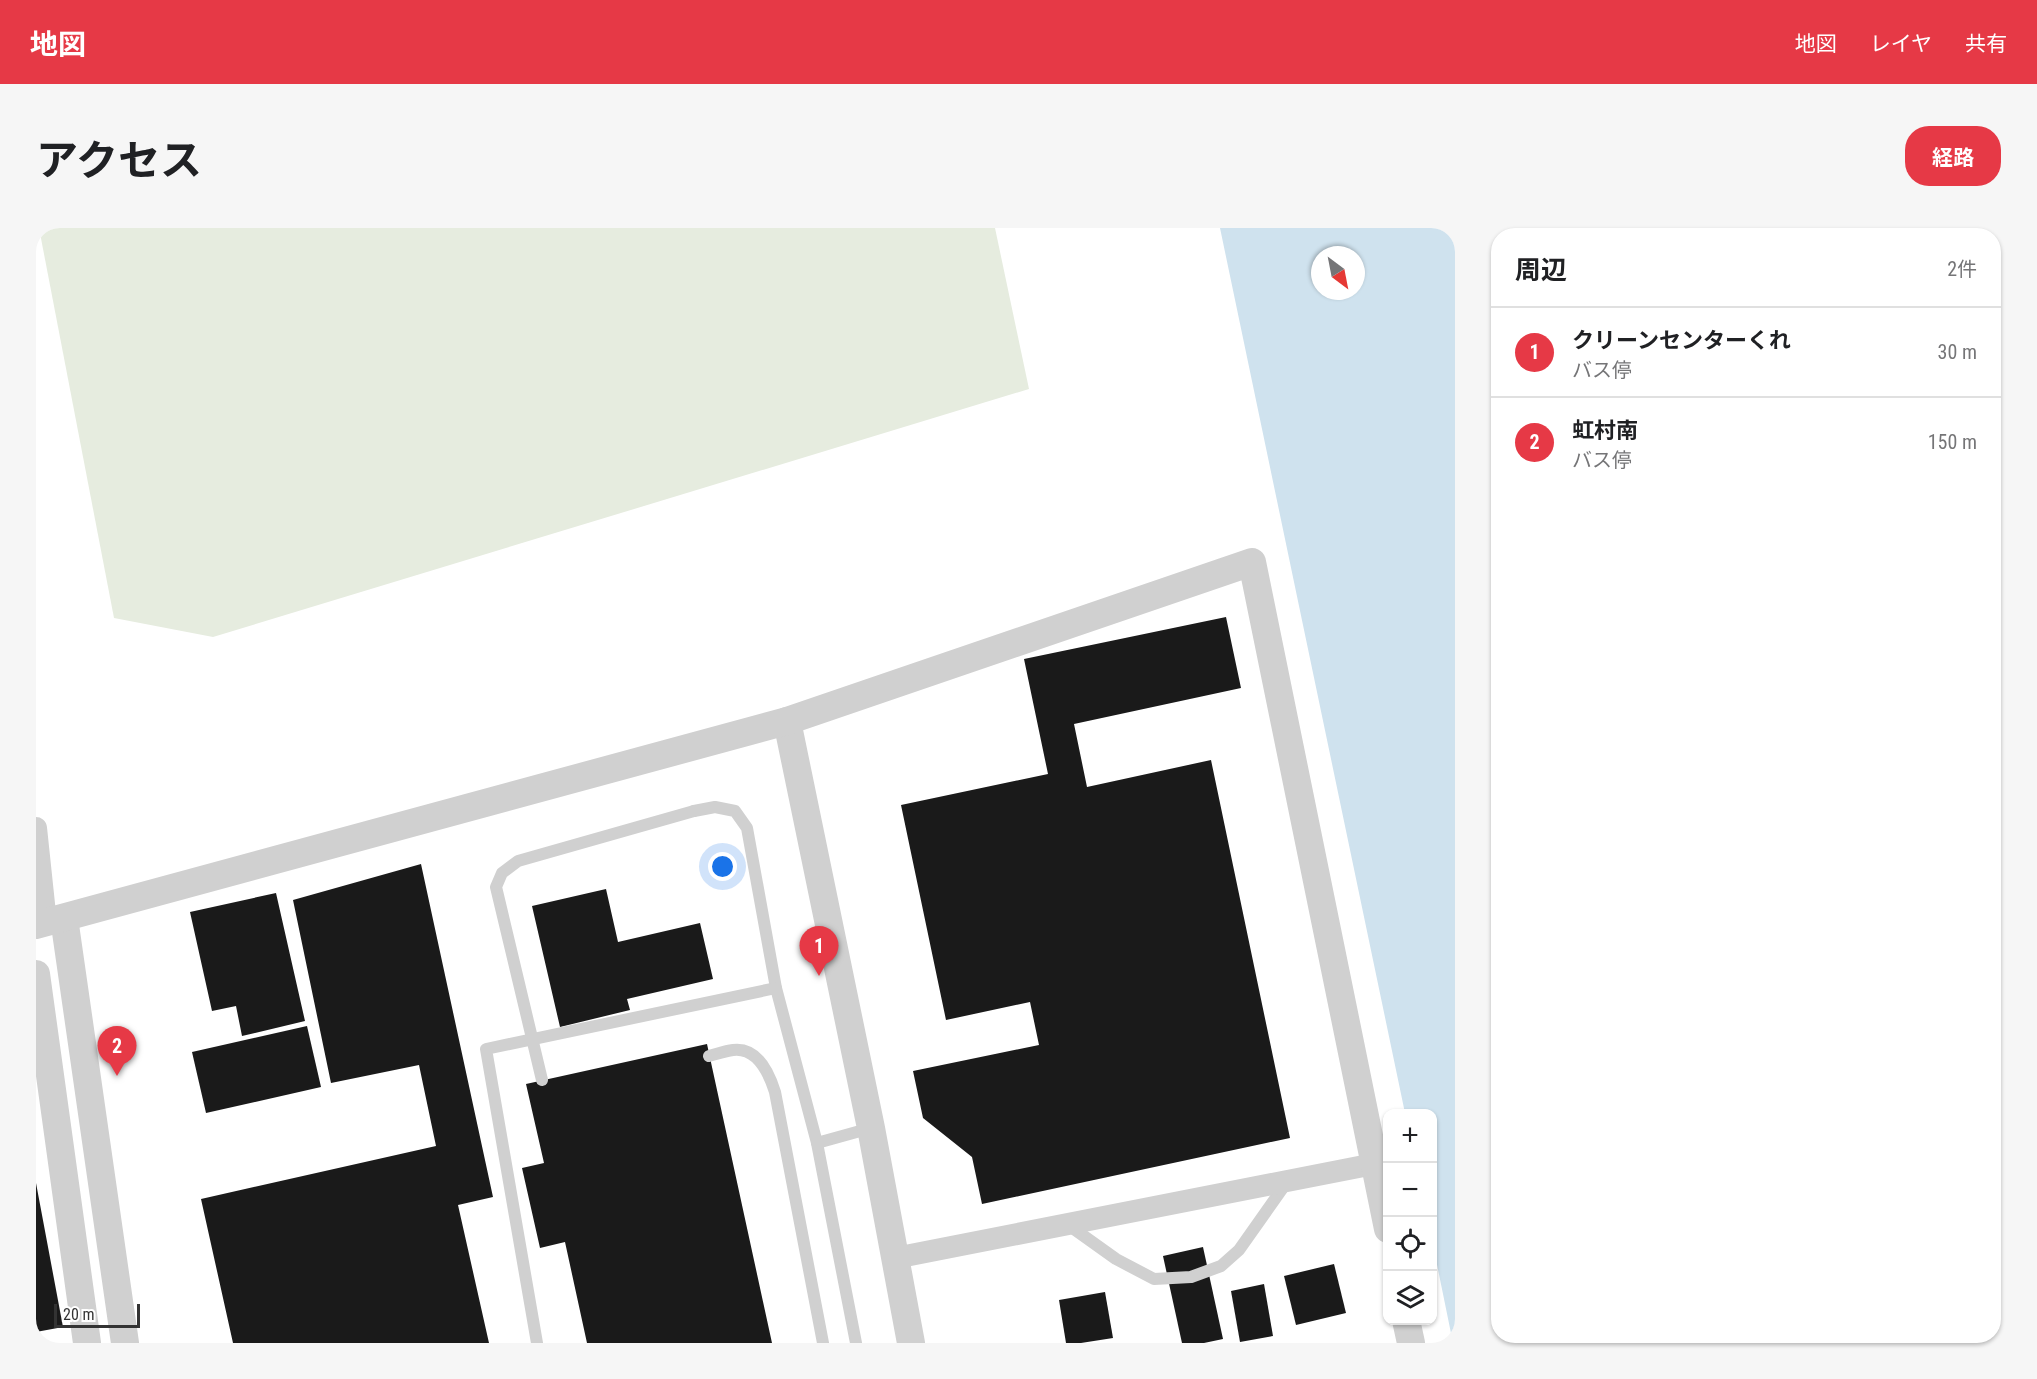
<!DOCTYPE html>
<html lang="ja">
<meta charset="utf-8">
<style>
:root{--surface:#fff;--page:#f6f6f6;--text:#202124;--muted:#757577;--line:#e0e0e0;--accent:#e63946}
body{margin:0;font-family:"Roboto Condensed","Noto Sans JP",sans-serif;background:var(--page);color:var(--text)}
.controls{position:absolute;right:18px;bottom:18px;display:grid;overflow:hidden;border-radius:12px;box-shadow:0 2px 4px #0004}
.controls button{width:54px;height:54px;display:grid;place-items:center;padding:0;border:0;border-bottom:2px solid var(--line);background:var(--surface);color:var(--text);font:30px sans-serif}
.compass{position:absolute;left:1275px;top:18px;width:54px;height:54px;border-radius:50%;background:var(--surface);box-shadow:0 2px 4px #0004;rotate:148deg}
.scale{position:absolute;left:18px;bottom:15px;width:86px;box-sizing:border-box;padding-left:6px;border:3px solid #333;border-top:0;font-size:16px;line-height:21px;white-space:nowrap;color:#333;-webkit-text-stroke:4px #fff;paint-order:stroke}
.you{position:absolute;left:687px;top:639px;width:21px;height:21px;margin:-15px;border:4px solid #fff;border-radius:50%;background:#1a73e8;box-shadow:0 0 0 9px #1a73e833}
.badge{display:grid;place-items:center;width:39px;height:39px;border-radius:50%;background:var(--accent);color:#fff;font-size:20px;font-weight:700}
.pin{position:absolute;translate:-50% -50px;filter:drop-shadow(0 2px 3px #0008)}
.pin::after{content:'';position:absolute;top:32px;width:21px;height:18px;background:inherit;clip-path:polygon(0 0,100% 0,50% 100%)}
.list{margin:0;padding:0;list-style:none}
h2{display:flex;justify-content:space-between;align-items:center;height:78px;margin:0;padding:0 24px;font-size:26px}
h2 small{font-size:20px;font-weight:400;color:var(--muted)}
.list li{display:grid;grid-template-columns:39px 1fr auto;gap:18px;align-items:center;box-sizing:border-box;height:90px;padding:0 24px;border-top:2px solid var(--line)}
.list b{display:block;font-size:22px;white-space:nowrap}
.list p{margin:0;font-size:20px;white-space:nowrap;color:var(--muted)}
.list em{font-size:20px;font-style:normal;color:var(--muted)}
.icon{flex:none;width:33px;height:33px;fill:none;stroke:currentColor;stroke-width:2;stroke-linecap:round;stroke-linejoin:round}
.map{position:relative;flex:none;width:1419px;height:1115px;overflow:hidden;border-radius:24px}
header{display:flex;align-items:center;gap:36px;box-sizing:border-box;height:84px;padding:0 30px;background:var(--accent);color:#fff}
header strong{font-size:28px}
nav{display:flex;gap:33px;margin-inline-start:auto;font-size:21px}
.intro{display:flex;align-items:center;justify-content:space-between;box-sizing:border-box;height:144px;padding:0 36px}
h1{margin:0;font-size:42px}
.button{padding:15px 27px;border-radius:24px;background:var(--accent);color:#fff;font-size:21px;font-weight:700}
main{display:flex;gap:36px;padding:0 36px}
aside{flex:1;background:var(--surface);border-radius:24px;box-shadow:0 2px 4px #0004}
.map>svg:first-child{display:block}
.green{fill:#e6ecdf}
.water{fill:#cfe2ee;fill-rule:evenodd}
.building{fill:#1a1a1a}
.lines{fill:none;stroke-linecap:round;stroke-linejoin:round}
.service{stroke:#d0d0d0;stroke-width:12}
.minor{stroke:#d0d0d0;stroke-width:22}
.tertiary{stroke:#d0d0d0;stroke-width:28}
.service-bridge{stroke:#d0d0d0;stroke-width:12}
</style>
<header>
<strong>地図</strong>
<nav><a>地図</a><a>レイヤ</a><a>共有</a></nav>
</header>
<div class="intro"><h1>アクセス</h1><a class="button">経路</a></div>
<main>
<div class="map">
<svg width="1419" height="1115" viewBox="0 0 1419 1115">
<rect width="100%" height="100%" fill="#fff"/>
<!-- green -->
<polygon class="green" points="3,0 959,0 993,161 177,409 78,390"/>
<!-- water -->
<path class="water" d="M1184 0H1419V1115H1417L1397 1017 1396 886 1369 885ZM1284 27H1320V63H1284Z"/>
<!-- building -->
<g class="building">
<polygon points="1190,389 1205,460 1038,496 1051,559 1175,532 1254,910 946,976 936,929 887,890 877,843 1003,817 994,774 910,792 865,577 1012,546 988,431"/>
<polygon points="385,636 457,969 422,977 453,1115 197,1115 165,971 400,918 383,837 295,855 257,672"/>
<polygon points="570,661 582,714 664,695 677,751 591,771 594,782 524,799 496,678"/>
<polygon points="240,665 269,793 206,808 200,778 176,783 154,684"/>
<polygon points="271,798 285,859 170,885 156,824"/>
<polygon points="671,816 736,1115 551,1115 529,1014 504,1020 486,940 508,935 490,856"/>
<polygon points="0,955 27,1099 0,1104"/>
<polygon points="1167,1019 1187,1111 1168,1115 1146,1115 1127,1028"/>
<polygon points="1298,1036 1310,1085 1260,1097 1248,1048"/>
<polygon points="1228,1056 1237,1108 1204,1114 1195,1063"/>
<polygon points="1069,1064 1077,1110 1045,1115 1030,1115 1023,1072"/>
</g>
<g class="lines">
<!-- service -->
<g class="service">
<polyline points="658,583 679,579 699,583 711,600 740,760"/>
<path d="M673 828C681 826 689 823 697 822 721 819 733 845 739 864L787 1115"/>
<polyline points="781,915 820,1115"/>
<polyline points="1031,996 1080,1031 1118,1051 1155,1049 1185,1038 1203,1022 1251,954"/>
<polyline points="501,1115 450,821 740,760 781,915 835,900"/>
</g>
<!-- minor -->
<g class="minor">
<polyline points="0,600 10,695"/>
<polyline points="859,1030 1338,936"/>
</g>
<!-- tertiary -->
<g class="tertiary">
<polyline points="751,493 835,900 875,1115"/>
<polyline points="28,690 89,1115"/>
<polyline points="0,697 751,493 1216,334 1352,1001"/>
<polyline points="0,746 51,1115"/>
<polyline points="1370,1092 1375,1115"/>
</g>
<!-- service-bridge -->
<polyline class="service-bridge" points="506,852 460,659 466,645 482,633 658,583"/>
</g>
</svg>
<div class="controls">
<button>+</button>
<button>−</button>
<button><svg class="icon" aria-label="locate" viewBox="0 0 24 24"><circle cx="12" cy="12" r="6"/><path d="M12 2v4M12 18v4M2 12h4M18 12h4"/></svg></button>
<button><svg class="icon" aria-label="layers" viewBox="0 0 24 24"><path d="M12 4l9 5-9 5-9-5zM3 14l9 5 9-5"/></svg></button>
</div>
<svg class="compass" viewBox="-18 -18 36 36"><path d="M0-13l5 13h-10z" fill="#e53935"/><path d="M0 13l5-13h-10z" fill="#757577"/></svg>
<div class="scale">20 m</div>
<div class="you"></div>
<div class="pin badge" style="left:783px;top:748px">1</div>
<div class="pin badge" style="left:81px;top:848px">2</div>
</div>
<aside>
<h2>周辺<small>2件</small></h2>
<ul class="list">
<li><span class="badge">1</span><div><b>クリーンセンターくれ</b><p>バス停</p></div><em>30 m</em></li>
<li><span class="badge">2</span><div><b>虹村南</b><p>バス停</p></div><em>150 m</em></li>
</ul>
</aside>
</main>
